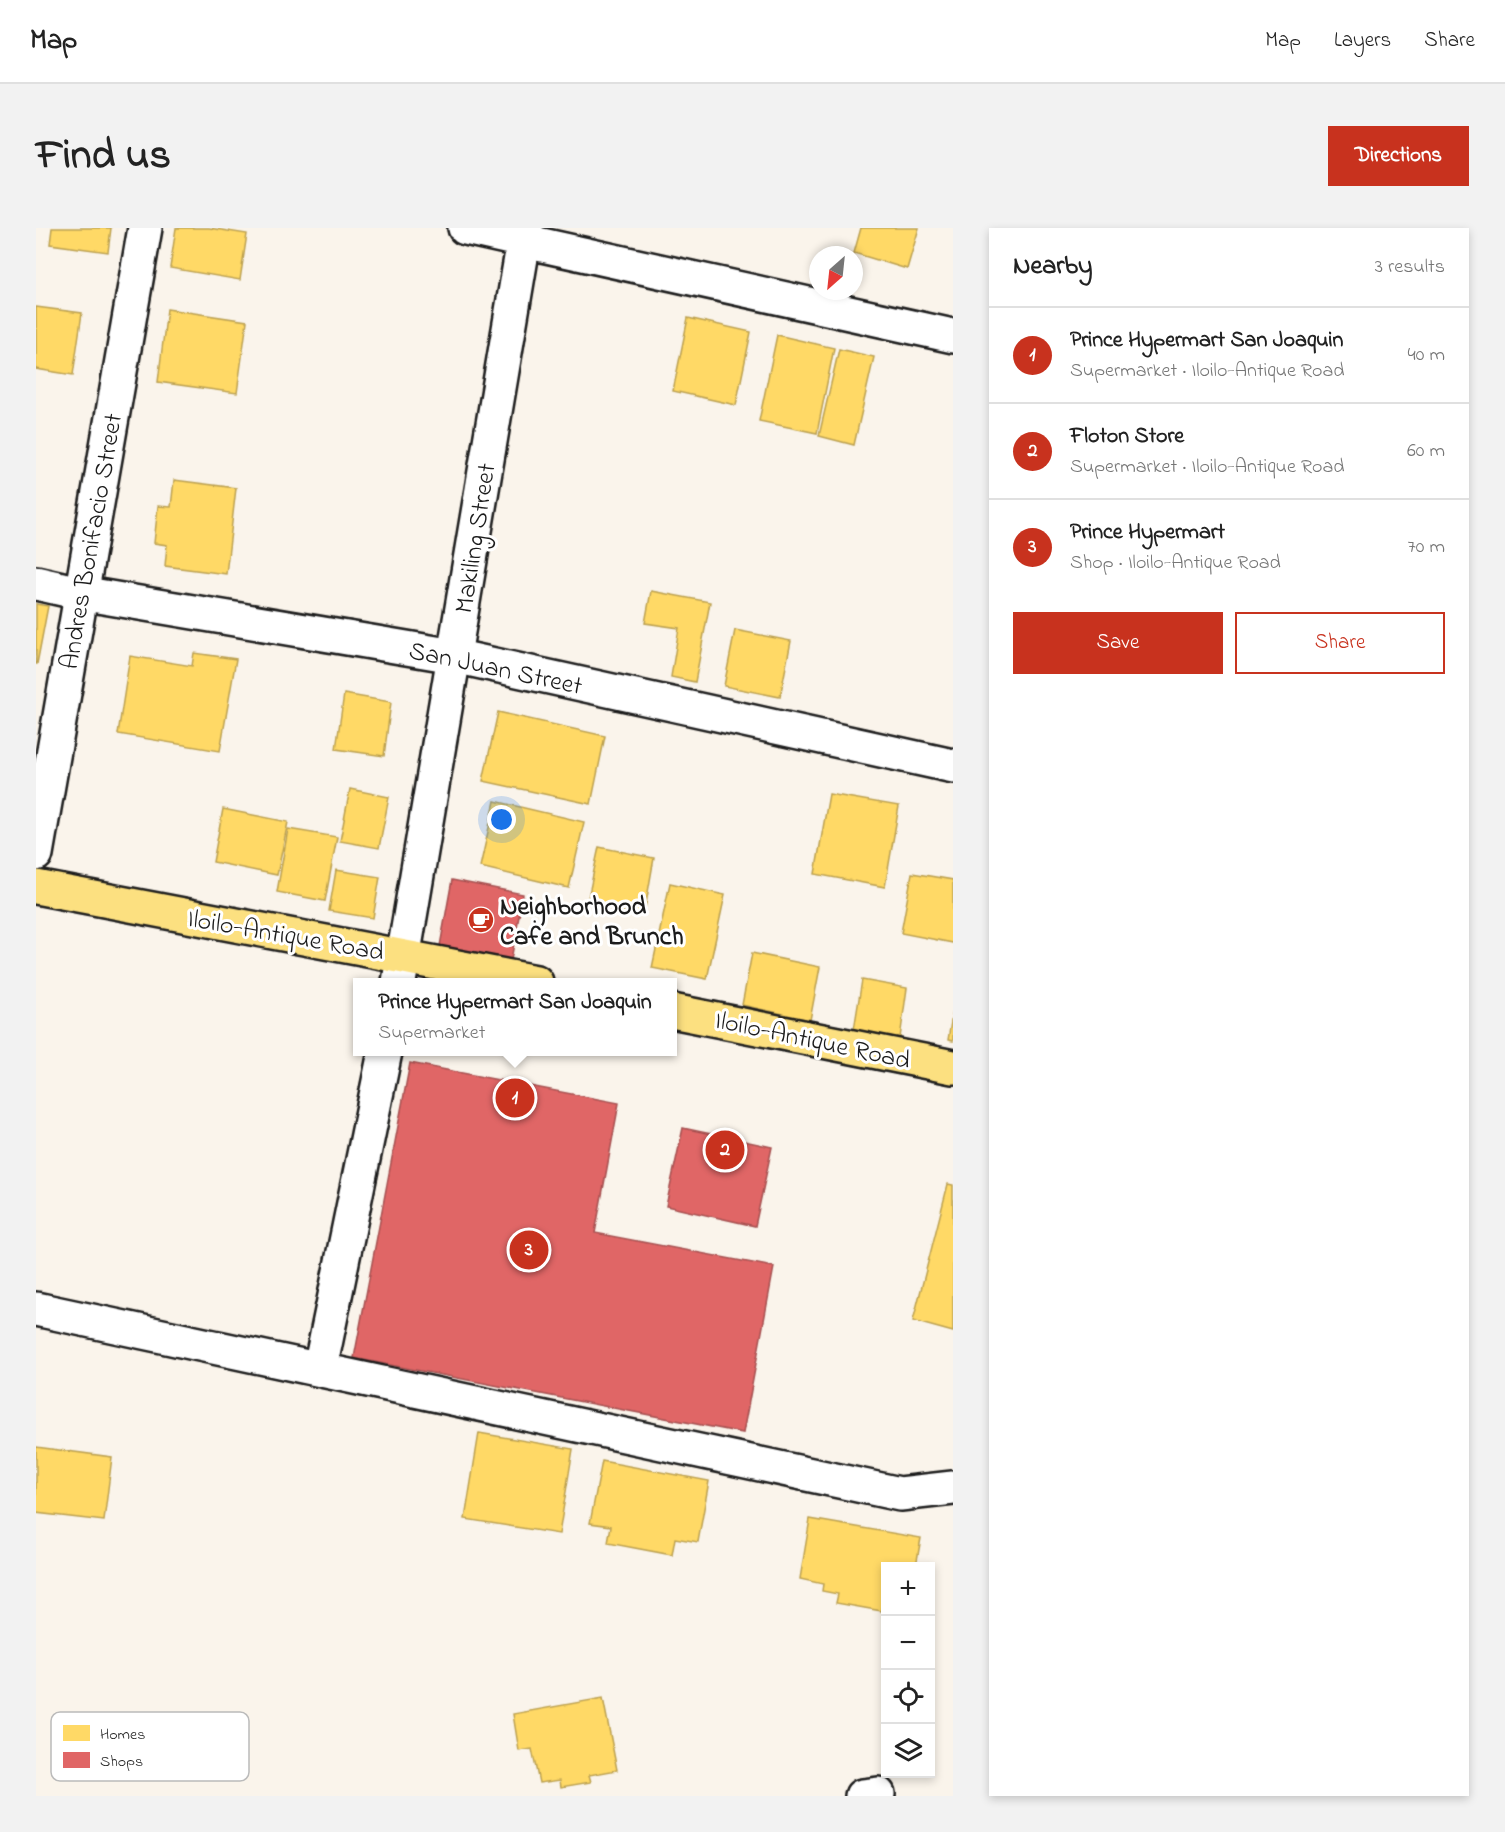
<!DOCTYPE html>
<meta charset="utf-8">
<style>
:root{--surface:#fff;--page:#f2f2f2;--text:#222;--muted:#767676;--line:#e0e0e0;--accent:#c8321e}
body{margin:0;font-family:"Indie Flower",sans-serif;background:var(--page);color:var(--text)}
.controls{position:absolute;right:18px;bottom:18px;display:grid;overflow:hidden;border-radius:0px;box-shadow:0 3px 9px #0003}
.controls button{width:54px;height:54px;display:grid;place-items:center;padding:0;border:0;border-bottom:2px solid var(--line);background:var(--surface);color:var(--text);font:30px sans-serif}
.compass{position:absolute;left:773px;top:18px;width:54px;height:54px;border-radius:50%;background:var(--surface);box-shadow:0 3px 9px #0003;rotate:207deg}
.you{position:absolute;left:466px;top:592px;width:21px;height:21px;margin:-15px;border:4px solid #fff;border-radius:50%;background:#1a73e8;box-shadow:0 0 0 9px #1a73e833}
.badge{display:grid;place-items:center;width:39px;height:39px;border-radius:50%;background:var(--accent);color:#fff;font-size:20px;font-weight:700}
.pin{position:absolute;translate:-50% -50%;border:3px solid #fff;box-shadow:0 2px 6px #0006}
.popup{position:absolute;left:317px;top:750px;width:324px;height:78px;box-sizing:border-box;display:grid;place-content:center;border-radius:0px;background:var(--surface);filter:drop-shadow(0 2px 4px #0005);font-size:20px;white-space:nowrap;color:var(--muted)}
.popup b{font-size:22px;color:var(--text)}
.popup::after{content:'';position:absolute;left:50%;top:100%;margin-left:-12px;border:12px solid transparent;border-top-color:var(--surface)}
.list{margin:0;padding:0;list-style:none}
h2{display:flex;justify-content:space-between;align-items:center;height:78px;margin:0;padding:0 24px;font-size:26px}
h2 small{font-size:20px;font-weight:400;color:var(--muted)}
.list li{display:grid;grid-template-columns:39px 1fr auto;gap:18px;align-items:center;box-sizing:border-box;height:96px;padding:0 24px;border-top:2px solid var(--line)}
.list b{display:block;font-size:22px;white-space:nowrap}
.list p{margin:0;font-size:20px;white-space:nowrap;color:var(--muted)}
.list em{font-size:20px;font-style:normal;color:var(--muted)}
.actions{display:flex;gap:12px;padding:18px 24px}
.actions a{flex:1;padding:14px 0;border:2px solid var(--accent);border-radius:0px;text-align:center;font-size:21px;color:var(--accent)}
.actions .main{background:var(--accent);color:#fff}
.icon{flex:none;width:33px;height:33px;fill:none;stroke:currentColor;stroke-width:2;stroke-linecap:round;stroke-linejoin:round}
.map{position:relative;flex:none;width:917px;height:1568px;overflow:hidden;border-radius:0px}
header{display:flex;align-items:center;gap:36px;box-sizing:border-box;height:84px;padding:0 30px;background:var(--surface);border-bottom:2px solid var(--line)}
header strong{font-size:28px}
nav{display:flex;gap:33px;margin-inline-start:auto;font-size:21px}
.intro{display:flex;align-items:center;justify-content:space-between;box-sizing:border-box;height:144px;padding:0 36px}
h1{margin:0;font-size:42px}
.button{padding:15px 27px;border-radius:0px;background:var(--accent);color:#fff;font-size:21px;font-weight:700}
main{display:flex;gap:36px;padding:0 36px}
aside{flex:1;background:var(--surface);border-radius:0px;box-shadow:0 3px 9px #0003}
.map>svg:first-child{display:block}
.homes{fill:#ffd966;stroke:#bba050;stroke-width:1.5}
.shops{fill:#e06666;stroke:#a55050;stroke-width:1.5}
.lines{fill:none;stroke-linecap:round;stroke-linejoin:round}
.minor-casing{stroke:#1c1c1c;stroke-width:38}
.major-casing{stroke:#1c1c1c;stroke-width:38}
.minor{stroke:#fff;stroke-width:33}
.major{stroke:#fce080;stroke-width:33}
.labels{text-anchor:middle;stroke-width:6;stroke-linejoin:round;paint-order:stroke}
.street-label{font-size:26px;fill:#1c1c1c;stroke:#fff}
.poi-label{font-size:26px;font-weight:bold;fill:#1c1c1c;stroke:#fff;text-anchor:start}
.key{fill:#fff;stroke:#bbb;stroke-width:1.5}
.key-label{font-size:16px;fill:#1c1c1c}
</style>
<header>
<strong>Map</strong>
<nav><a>Map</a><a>Layers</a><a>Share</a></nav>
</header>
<div class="intro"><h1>Find us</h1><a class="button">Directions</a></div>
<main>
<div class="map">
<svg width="917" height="1568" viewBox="0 0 917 1568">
<rect width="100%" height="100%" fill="#faf4eb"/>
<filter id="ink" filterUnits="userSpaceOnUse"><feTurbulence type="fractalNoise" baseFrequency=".0167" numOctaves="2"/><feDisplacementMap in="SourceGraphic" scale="12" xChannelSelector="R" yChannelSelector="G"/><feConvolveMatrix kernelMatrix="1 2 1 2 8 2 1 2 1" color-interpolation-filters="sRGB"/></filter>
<g filter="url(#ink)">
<!-- homes -->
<g class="homes">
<polygon points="16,0 75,0 72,24 14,16"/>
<polygon points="140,0 173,0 211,6 204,52 134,40"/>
<polygon points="825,0 883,0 871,41 818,25"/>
<polygon points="0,79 46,85 37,147 0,141"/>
<polygon points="131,81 211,93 201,165 122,154"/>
<polygon points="652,90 715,104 700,177 637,163"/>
<polygon points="741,107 798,120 781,205 723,193"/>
<polygon points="803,121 838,129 818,217 783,208"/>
<polygon points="138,252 200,260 190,346 129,338 131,317 118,315 122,278 135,279"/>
<polygon points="615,363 674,374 659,454 635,449 643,400 609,395"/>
<polygon points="0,376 12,378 1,436 0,436"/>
<polygon points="699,402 755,413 744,469 688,458"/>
<polygon points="158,425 200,431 184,523 82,506 94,428 156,438"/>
<polygon points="308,466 355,474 348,528 300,521"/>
<polygon points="462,484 569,508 555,576 447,553"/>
<polygon points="314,561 353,569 343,620 304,613"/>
<polygon points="793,566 863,578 849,659 779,646"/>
<polygon points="459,573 548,594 533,660 444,639"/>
<polygon points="187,581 252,594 241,647 177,634"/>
<polygon points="252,601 301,609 289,673 241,664"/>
<polygon points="563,619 618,630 608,687 551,675"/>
<polygon points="300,642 344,649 337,690 293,683"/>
<polygon points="876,645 917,652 917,715 865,705"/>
<polygon points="634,655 689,667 671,751 616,740"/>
<polygon points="716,725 784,739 774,792 706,777"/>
<polygon points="826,752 871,760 864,810 818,802"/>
<polygon points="917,782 917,813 912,812"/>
<polygon points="912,956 917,957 917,1104 877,1093"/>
<polygon points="443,1205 537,1221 523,1306 429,1291"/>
<polygon points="0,1219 76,1229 68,1293 0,1285"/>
<polygon points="566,1233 673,1253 662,1314 639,1310 636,1327 572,1315 575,1298 554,1295"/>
<polygon points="774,1291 885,1310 880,1338 850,1338 850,1374 847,1374 846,1383 800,1375 802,1366 786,1363 787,1356 764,1351"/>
<polygon points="567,1470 581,1542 553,1547 555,1554 525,1559 524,1552 503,1555 496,1521 483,1523 477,1486"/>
</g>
<!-- shops -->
<g class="shops">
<polygon points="416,652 487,666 475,732 404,718"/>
<polygon points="374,835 583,875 559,1005 738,1039 707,1205 318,1130"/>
<polygon points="647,900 736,919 719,998 630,978"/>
</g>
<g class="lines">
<!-- minor casing -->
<g class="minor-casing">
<g id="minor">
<polyline points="429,0 917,108"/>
<polyline points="0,355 44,365 418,428 917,538"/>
<polyline points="0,626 109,0"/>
<polyline points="363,754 490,0"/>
<polyline points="0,1081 864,1266 917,1260"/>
<polyline points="284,1141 349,824"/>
<polyline points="826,1568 842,1566"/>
</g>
</g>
<!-- major casing -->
<g class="major-casing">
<g id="major">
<polyline points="0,659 500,754"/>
<polyline points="636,783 917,839"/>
</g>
</g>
<!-- minor -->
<use href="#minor" class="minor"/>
<!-- major -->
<use href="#major" class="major"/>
</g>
</g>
<!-- icons -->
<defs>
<g id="cafe-disc" transform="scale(1.35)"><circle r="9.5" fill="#c8321e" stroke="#fff"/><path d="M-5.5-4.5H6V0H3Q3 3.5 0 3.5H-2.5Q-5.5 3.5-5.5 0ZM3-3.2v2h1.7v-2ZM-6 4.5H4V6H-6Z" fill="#fff"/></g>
</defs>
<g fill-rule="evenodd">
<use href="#cafe-disc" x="445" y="692"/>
</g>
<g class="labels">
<!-- street labels -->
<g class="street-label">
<text transform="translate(438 310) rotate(-81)" y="9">Makiling Street</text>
<text transform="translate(54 313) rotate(-80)" y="9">Andres Bonifacio Street</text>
<text transform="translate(460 439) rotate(12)" y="9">San Juan Street</text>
<text transform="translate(250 706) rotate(10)" y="9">Iloilo-Antique Road</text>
<text transform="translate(777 811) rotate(12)" y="9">Iloilo-Antique Road</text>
</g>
<!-- poi labels -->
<g class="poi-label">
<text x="464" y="686">Neighborhood<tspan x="464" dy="30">Cafe and Brunch</tspan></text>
</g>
</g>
<!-- legend -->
<rect x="15" y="1484" width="198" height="69" rx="9" class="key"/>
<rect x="27" y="1497" width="27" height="16" fill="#ffd966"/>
<rect x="27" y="1524" width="27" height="16" fill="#e06666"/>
<g class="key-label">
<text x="64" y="1511">Homes</text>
<text x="64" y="1538">Shops</text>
</g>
</svg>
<div class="controls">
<button>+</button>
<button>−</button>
<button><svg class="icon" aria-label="locate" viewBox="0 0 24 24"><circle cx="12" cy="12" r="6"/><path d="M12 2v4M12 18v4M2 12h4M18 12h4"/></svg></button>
<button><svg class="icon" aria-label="layers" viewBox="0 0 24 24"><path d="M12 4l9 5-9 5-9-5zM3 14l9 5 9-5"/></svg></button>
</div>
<svg class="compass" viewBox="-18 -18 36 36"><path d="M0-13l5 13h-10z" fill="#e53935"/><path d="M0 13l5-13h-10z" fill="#767676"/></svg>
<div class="you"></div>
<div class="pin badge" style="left:479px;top:870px">1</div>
<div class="popup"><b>Prince Hypermart San Joaquin</b>Supermarket</div>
<div class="pin badge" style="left:689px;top:922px">2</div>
<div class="pin badge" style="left:493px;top:1022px">3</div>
</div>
<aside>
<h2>Nearby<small>3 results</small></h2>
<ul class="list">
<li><span class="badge">1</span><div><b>Prince Hypermart San Joaquin</b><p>Supermarket · Iloilo-Antique Road</p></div><em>40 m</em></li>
<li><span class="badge">2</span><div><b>Floton Store</b><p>Supermarket · Iloilo-Antique Road</p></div><em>60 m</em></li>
<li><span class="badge">3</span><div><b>Prince Hypermart</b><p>Shop · Iloilo-Antique Road</p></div><em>70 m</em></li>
</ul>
<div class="actions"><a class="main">Save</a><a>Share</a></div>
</aside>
</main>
